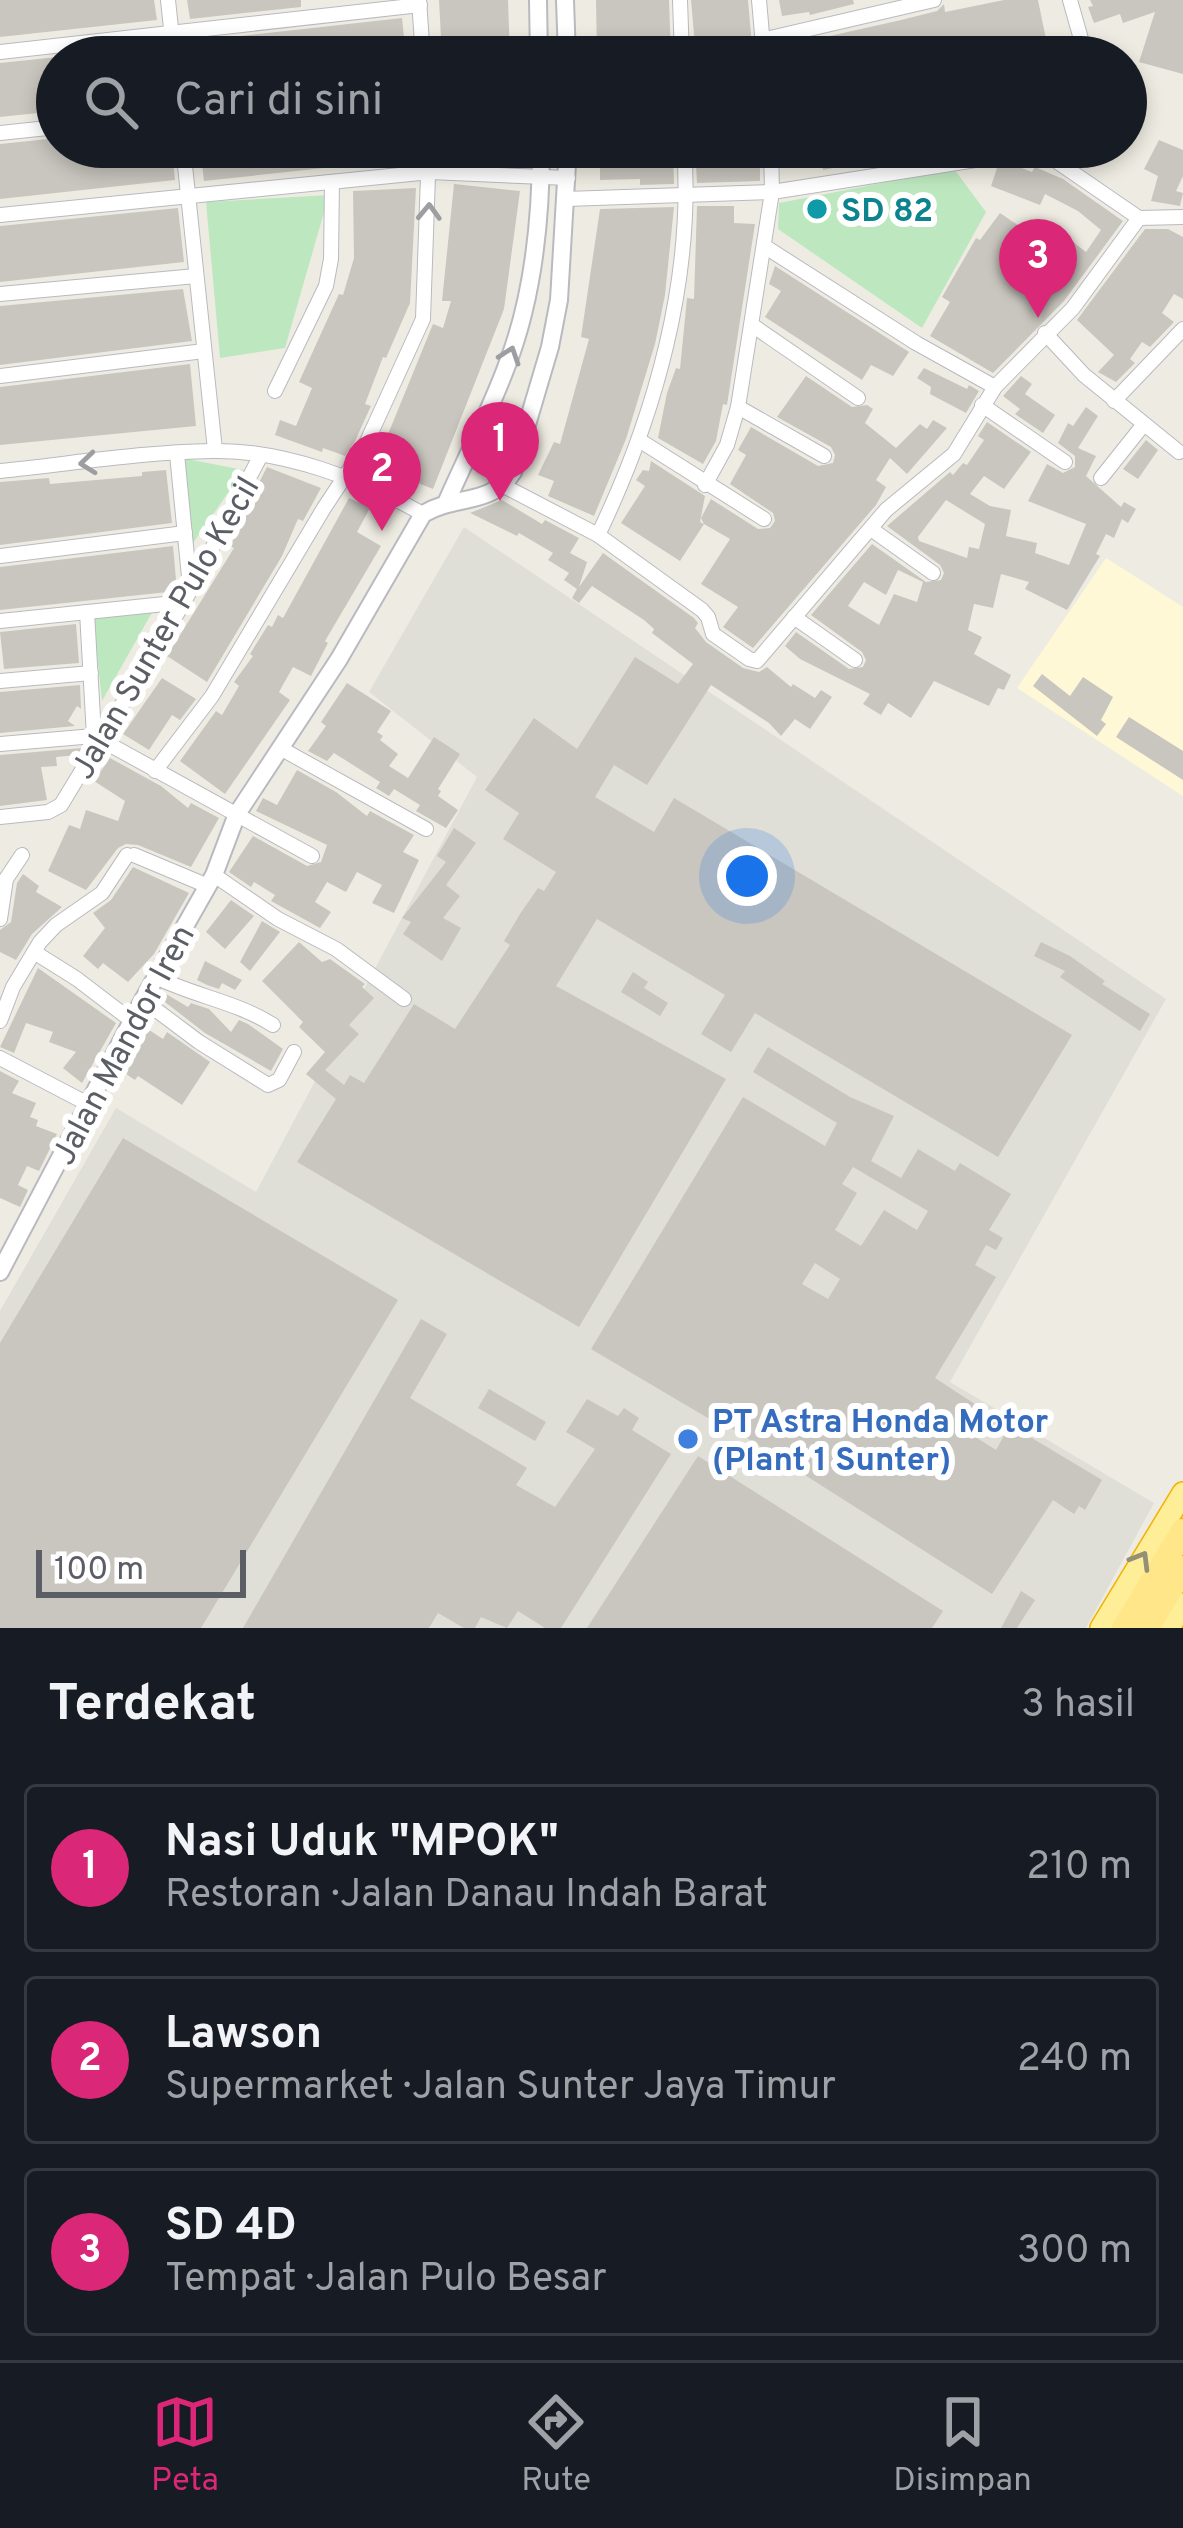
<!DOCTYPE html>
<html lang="id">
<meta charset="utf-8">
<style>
:root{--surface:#171b24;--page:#242831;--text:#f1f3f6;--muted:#9ea1a6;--line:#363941;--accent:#db2777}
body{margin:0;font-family:Overpass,sans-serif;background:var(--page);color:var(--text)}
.scale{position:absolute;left:36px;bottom:30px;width:210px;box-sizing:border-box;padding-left:12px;border:6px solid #5b5e64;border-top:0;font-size:33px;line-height:42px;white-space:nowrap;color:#5b5e64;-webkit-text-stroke:9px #fff;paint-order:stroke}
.you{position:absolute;left:747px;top:876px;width:42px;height:42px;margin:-30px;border:9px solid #fff;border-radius:50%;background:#1a73e8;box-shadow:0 0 0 18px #1a73e833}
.badge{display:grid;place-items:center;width:78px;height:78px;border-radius:50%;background:var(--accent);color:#fff;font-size:39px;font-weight:700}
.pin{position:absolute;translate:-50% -99px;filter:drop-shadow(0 3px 6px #0008)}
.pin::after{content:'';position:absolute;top:63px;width:42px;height:36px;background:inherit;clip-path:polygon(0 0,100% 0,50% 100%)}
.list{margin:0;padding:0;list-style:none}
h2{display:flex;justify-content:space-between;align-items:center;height:156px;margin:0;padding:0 48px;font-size:51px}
h2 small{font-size:39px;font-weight:400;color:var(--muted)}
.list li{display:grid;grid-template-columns:78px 1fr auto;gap:36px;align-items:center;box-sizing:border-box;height:168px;margin:0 24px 24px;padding:0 24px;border:3px solid var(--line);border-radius:12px}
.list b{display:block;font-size:45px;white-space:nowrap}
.list p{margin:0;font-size:39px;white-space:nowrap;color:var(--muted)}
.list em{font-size:39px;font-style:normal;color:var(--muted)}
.icon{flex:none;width:66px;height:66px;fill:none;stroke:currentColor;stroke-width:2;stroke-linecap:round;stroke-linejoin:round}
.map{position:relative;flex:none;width:1183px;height:1628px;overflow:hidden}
.search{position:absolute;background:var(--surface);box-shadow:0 6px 18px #0003;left:36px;right:36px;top:36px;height:132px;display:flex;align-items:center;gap:30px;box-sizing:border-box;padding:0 42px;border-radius:66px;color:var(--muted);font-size:45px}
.sheet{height:732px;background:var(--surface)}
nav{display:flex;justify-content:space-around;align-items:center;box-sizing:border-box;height:168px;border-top:3px solid var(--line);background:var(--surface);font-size:33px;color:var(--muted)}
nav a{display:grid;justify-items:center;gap:6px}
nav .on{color:var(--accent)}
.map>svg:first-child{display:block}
.commercial{fill:#fff8d7}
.industrial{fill:#dfded7}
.green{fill:#bde8bf}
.building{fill:#c9c6bf;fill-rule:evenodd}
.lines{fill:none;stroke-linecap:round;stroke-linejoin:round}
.minor-casing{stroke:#b8bac0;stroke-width:16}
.tertiary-casing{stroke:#b8bac0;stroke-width:20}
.trunk-casing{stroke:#f1b200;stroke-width:24}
.motorway-casing{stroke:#f1b200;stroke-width:27}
.minor{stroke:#fff;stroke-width:14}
.tertiary{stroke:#fff;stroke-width:16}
.trunk{stroke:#ffee98;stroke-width:21}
.motorway{stroke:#ffe789;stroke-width:24}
.oneway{stroke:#9d9ea2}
.oneway2{stroke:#949076}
.culture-dot{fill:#0f9aa8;stroke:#fff;stroke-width:4.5}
.shop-dot{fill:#3f7fe0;stroke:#fff;stroke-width:4.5}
.labels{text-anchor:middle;stroke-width:12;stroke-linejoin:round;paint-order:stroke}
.culture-label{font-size:33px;font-weight:bold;fill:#0d838f;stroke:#fff;text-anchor:start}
.street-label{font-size:33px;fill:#5b5e64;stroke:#fff}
.shop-label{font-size:33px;font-weight:bold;fill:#366cbe;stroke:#fff;text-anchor:start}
</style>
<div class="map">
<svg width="1183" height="1628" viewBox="0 0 1183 1628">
<rect width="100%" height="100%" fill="#eeece2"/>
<!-- commercial -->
<polygon class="commercial" points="1106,558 1183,607 1183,796 1017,688"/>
<!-- industrial -->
<polygon class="industrial" points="464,527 1166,999 950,1382 1154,1503 1086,1628 0,1628 0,1311 116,1108 256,1192 477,777 369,692"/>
<!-- green -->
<g class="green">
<polygon points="954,169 986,212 922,328 778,229 779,203"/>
<polygon points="329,195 285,348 220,358 206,202"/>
<polygon points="182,458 244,470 191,546"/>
<polygon points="154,609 102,701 93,616"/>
</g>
<!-- building -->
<g class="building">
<polygon points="0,0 154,0 157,20 0,37"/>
<polygon points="187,0 301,0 301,7 190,19"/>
<polygon points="439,0 508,0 510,57 442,57"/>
<polygon points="596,0 669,0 671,57 597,57"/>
<polygon points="691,0 748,0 753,57 696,57"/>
<polygon points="779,0 853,0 854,4 810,15 809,12 782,16"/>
<polygon points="1004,0 1038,0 1046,39 957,57 783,57 781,47 901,20 937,11 944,4 945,12"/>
<polygon points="1090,0 1183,0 1183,74 1139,62 1155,12 1123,23 1120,14 1094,23 1088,7 1093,6"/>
<polygon points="402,18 406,57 198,57 196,41"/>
<polygon points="161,45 163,57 90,57 90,53"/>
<polygon points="57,57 57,111 0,117 0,63"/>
<polygon points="57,138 57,147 172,147 175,180 0,199 0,144"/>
<polygon points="1159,140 1183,150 1183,176 1176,191 1183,193 1180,206 1151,201 1158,176 1144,169"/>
<polygon points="200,147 418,147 417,158 204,181"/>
<polygon points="600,147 673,147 674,184 640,185 640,179 600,180"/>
<polygon points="695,147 760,147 760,181 697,183"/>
<polygon points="819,147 913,147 914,152 823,170"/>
<path d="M1014 165 1032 172 1035 167 1063 179 1123 221 1064 301 993 373 930 336 950 302 942 297 976 238 980 240 1000 213 1062 255 1073 242 1086 252 1101 230 1078 211 1045 194 1040 205 991 186 997 168ZM1029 247 1054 264 1038 285 1014 267Z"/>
<polygon points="454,184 520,191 504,309 433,489 375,466 433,324 443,328 451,301 442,301"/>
<polygon points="416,188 410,303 386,358 383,357 365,404 371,406 355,441 345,456 323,448 322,452 275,435 280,420 296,426 312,388 299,382 339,294 343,295 354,258 353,191"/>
<polygon points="697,206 734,206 734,223 755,224 727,405 723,404 716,441 703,464 658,438 667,393 676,368 680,369 687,298 694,299"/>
<polygon points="674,207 665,295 655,344 626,439 594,516 548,496 554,481 538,475 554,442 560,444 589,339 581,337 600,209"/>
<polygon points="178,208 184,262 0,282 0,226"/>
<polygon points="1145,229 1168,229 1183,237 1183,299 1174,294 1162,313 1174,322 1150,347 1142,342 1130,359 1135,363 1116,382 1098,372 1114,355 1077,320"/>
<polygon points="775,266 909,352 893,376 871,365 862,380 765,317 781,291 769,284"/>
<polygon points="183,289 192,341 0,365 0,306"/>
<polygon points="190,364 196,426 0,445 0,387"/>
<polygon points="924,368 967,389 969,385 979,391 966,413 930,394 931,387 917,378"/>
<polygon points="806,376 852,407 867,405 873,409 865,423 896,448 920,424 927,429 933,420 947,428 907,474 890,458 876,480 886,487 876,505 753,648 723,627 738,607 701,584 730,539 704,524 680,561 621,523 645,486 636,480 643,470 649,471 651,461 705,496 700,522 704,524 701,518 711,499 758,529 770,528 775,521 773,513 730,484 746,455 738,450 751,427 818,466 833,463 835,455 831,447 777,417"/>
<polygon points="1021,376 1032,384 1025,394 1055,415 1043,433 1015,414 1020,409 1003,396"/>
<path d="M1086 407 1098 416 1078 448 1096 456 1086 476 1121 507 1124 502 1136 509 1128 523 1122 519 1114 538 1106 534 1096 554 1100 556 1067 610 1025 589 1029 582 1001 574 993 608 974 604 968 630 982 637 974 654 1011 675 1004 690 998 688 989 706 934 681 911 718 888 703 881 715 863 704 870 694 800 659 785 646 796 632 849 669 863 667 866 660 862 652 811 615 872 544 926 582 941 580 944 573 940 565 887 526 950 472 953 475 963 463 967 465 984 440 978 436 987 422 1031 452 1004 489 984 476 970 494 990 506 1011 510 1006 536 1037 543 1035 553 1069 565 1086 524 1028 501 1047 464 1063 473 1075 467V456L1058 443 1068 423 1073 426ZM946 500 985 524 979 549 969 547 967 558 919 541 918 537ZM898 570 923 582 917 602 894 594 879 625 848 606 864 582 886 595Z"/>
<polygon points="1146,440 1158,450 1138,479 1123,469"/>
<polygon points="267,467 321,488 303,521 298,519 282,556 207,682 167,656 234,548 230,546 242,524 239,522"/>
<polygon points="166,470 172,523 0,545 0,482 49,478 50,484 142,476 142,472"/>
<polygon points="349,498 370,508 357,532 381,546 325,641 328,643 311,676 293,667 279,692 290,700 225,794 180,761 216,711 222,715 239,686 234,682 253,656 250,654 268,625 272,627 278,615 283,618"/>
<polygon points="502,500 542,524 545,520 579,538 570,553 587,562 579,587 603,553 694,618 698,623 695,628 706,642 743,668 759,672 767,667 791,687 793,684 815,698 821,690 832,697 810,729 795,719 781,736 769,723 711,685 647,785 614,765 595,797 654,832 674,798 1072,1035 998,1157 755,1013 731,1052 701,1034 725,995 597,919 556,986 726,1079 579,1327 297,1162 336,1099 306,1074 325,1052 299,1027 303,1022 262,981 299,942 322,962 330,959 365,984 362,987 374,998 349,1025 359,1034 325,1070 344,1085 350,1075 364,1083 414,1004 455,1029 510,945 504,941 520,914 538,888 544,891 556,872 503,839 519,813 485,790 534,718 577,749 635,657 678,684 693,664 652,633 654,629 644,620 592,586 579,603 572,598 577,589 564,580 569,573 548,560 553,553 519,533 517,536 470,513"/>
<polygon points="173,546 177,591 0,610 0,567"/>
<polygon points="76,624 79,663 4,669 0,632"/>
<polygon points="1042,674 1070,696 1083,677 1113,697 1101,720 1106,724 1097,736 1033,686"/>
<polygon points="162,678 196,699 180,720 172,715 149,750 123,734"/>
<polygon points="347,683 391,711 377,732 383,736 380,740 398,754 389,766 408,778 434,737 460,754 438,789 441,791 438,796 458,810 446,828 416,811 420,805 394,789 389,796 376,788 380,782 334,753 327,761 308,751 326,726 321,722"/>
<polygon points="80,685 81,709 77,706 68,721 75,726 0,733 0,692"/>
<polygon points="1129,717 1183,751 1183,780 1116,737"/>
<polygon points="82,748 78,755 56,757 57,766 41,767 47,800 0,806 0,755"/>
<polygon points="110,758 161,786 188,808 191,803 219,818 191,867 138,845 126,844 118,848 86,890 48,871 69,825 80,829 86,810 118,821 125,801 94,781"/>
<polygon points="297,770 336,792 367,816 370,811 414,835 403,852 419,860 394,913 372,903 382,885 357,872 346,892 327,882 315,902 331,912 320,928 271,901 275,895 254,882 251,887 229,872 253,836 307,866 321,862 327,845 256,811 263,798 277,805"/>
<polygon points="454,828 476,843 446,885 460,896 443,918 461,928 442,961 403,934 411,922 402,918 446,862 437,856"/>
<polygon points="133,867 189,893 154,954 128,982 103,963 98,969 83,956 105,928 93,913 111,900"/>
<polygon points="23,874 39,886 36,892 62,907 32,934 16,960 0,952 0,930 11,922 17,883"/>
<polygon points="231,900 254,916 225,949 206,932"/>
<polygon points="262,921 280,932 250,971 240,962"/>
<polygon points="1041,942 1070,956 1105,981 1102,984 1150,1014 1140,1031 1060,977 1065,971 1034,956"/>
<polygon points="205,961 242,980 235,990 222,983 219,989 207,985 197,980"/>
<polygon points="38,968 116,1023 82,1083 63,1068 76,1052 49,1042 53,1032 26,1023 14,1053 0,1047"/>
<polygon points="633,972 648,982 644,988 668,1003 660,1016 621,992"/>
<polygon points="166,994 188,1007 191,1003 209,1009 231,1032 239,1020 248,1024 283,1049 271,1071 205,1033 161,999"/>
<polygon points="149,1030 163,1039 167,1032 210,1062 182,1105 138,1076 135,1080 123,1072"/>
<path d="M768 1047 850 1097 894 1116 871 1161 901 1178 918 1149 955 1171 960 1163 1011 1194 989 1230 1003 1238 996 1250 986 1245 975 1265 996 1277 935 1378 978 1406 963 1429 996 1450 1010 1425 1102 1480 1085 1510 1079 1506 1074 1514 1053 1500 992 1594 720 1421 718 1424 591 1349 743 1097 825 1146 837 1123 753 1072ZM853 1167 928 1211 917 1230 884 1210 861 1246 835 1230 857 1193 842 1184ZM815 1263 840 1279 828 1299 802 1284Z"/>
<polygon points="0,1071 19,1081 12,1093 36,1103 30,1117 38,1120 36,1126 57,1134 39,1171 27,1166 18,1185 28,1190 20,1207 0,1198"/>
<polygon points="123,1138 398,1300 201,1628 0,1628 0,1343"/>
<polygon points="421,1319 447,1334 410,1398 527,1468 516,1485 555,1507 595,1449 566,1432 587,1399 618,1416 624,1408 639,1418 632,1430 671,1454 561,1628 545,1628 518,1611 507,1628 481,1617 475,1628 464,1628 438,1613 429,1628 243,1628"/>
<polygon points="489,1389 546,1422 535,1441 478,1408"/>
<polygon points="698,1456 943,1611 932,1628 587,1628"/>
<polygon points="1021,1591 1035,1600 1017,1628 1001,1628"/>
</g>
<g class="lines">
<!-- minor casing -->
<g class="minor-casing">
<g id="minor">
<polyline points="168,0 174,57"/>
<polyline points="419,0 423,57"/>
<polyline points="680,0 682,57"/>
<polyline points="759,0 764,57"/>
<polyline points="762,40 934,0"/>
<polyline points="0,52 420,5"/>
<polyline points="1061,57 1076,54 1083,46 1070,0"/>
<polyline points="0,133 57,127"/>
<polyline points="183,147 215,450"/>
<polyline points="566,199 772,192 1040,150 1139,218"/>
<polyline points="0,215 430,172 568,178"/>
<polyline points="1139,218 1183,217"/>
<polyline points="764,246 916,343 995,387"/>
<polyline points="0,294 196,276"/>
<polyline points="752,325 858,398"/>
<polyline points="1045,333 1084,375 1179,452"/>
<polyline points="0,376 204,351"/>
<polyline points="275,391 326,286 331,259 332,182"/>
<polyline points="1114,401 1183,329"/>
<polyline points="982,405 1065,462"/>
<polyline points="738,407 824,456"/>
<polyline points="639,440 764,519"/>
<polyline points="177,454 190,587"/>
<path d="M0 471C70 464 142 452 212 451 282 449 363 480 423 514"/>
<polyline points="1101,478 1144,424"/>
<polyline points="705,485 727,445 738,407 772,192 771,147"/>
<polyline points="504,486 598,535 702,610 708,617 713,634 749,659 757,661 886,510 954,454 995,387 1073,308 1139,218"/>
<polyline points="871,529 933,573"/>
<path d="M598 535C655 417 694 279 684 147"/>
<polyline points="0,556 185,533"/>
<polyline points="87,612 94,736 312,856"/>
<polyline points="794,617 855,660"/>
<polyline points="0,621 184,602"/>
<polyline points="0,681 91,673"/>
<polyline points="0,744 94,736"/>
<polyline points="280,748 426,829"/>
<polyline points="155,771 212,696 324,508 365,446 423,319 429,147"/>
<polyline points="0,817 48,812 61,805 184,602 261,455"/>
<polyline points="134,855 208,886"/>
<polyline points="214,875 278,919 336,949 404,999"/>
<polyline points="0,919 6,879 22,855"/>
<polyline points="34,952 77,979 132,1021"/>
<path d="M156 977C194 996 237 1002 273 1025"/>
<polyline points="143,1000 199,1042 268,1085 279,1080 294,1052"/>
<polyline points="0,1021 13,987 40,942 56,925 102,893 127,855"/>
<polyline points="0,1058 88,1104"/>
</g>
</g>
<!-- tertiary casing -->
<g class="tertiary-casing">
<g id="tertiary">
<polyline points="538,0 539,57"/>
<polyline points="565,0 567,57"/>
<path d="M447 501C467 456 490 411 507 365 533 298 541 219 541 147"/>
<path d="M0 1272 143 1000 214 875 237 814 339 659 423 514C456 494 490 507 513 472L550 347 559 300 568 147"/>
</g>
</g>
<!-- trunk casing -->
<g class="trunk-casing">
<g id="trunk">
<polyline points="1101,1628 1183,1493"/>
<polyline points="1169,1628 1183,1604"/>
</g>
</g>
<!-- motorway casing -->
<g class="motorway-casing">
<g id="motorway">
<polyline points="1124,1628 1183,1531"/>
<polyline points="1147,1628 1183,1568"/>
</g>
</g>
<!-- minor -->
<use href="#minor" class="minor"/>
<!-- tertiary -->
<use href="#tertiary" class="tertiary"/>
<!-- trunk -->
<use href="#trunk" class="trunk"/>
<!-- motorway -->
<use href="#motorway" class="motorway"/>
</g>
<!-- one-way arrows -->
<defs><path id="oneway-chevron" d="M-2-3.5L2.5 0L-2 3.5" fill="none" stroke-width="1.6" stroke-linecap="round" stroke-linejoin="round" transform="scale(3)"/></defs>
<g class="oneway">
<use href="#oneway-chevron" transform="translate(429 212) rotate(-88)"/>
<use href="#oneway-chevron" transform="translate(510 355) rotate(-71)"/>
<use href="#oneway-chevron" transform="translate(88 463) rotate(174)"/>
</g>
<use class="oneway2" href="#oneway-chevron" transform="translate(1141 1560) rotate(-59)"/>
<!-- markers -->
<circle class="culture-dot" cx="817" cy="209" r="12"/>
<circle class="shop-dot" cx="688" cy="1439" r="12"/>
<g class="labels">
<!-- culture labels -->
<g class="culture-label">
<text x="841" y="221">SD 82</text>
</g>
<!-- street labels -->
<g class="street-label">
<text transform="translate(164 627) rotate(-60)" y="12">Jalan Sunter Pulo Kecil</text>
<text transform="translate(122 1044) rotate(-62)" y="12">Jalan Mandor Iren</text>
</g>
<!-- shop labels -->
<g class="shop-label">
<text x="712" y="1432">PT Astra Honda Motor<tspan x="712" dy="38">(Plant 1 Sunter)</tspan></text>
</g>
</g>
</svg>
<div class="scale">100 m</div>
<div class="you"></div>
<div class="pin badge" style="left:500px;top:501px">1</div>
<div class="pin badge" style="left:382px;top:531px">2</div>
<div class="pin badge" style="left:1038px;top:318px">3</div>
<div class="search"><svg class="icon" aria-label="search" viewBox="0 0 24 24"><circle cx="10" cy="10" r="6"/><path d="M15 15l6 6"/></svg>Cari di sini</div>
</div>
<section class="sheet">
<h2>Terdekat<small>3 hasil</small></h2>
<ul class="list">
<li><span class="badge">1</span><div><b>Nasi Uduk &quot;MPOK&quot;</b><p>Restoran · Jalan Danau Indah Barat</p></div><em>210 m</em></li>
<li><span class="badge">2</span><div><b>Lawson</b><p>Supermarket · Jalan Sunter Jaya Timur</p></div><em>240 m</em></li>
<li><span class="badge">3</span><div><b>SD 4D</b><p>Tempat · Jalan Pulo Besar</p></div><em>300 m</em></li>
</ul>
</section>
<nav>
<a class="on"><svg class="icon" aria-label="map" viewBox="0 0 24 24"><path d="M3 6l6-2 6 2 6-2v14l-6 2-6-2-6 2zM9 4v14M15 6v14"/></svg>Peta</a>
<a><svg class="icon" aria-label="directions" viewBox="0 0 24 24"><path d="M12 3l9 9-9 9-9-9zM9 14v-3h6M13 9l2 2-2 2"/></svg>Rute</a>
<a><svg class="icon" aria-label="saved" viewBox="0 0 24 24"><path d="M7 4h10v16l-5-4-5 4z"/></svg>Disimpan</a>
</nav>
